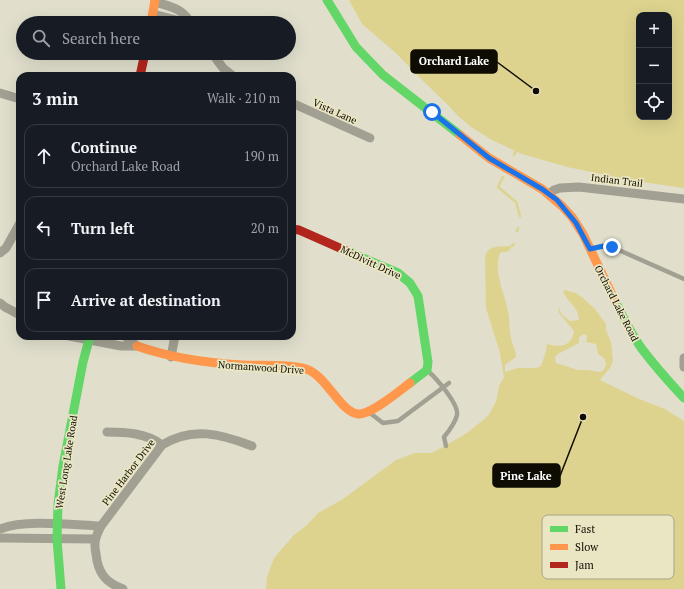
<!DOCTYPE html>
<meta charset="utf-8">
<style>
:root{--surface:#171b24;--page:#20242c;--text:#f1f3f6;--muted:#9ea1a6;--line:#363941}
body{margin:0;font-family:"PT Serif",serif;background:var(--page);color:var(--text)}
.controls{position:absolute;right:12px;top:12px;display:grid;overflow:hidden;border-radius:8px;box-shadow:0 4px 16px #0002}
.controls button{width:36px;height:36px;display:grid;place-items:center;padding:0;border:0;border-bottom:1px solid var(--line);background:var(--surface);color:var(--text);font:20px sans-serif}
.stop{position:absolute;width:12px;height:12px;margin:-9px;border:3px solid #1a73e8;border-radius:50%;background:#fff}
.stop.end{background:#1a73e8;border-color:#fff;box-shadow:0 1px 4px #0008}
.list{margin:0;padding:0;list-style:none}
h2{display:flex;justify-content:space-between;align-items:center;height:52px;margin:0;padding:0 16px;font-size:17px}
h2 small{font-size:13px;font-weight:400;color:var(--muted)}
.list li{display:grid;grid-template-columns:26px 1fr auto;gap:12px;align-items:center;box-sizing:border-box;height:64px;margin:0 8px 8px;padding:0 8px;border:1px solid var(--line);border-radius:12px}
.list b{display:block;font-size:15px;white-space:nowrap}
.list p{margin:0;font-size:13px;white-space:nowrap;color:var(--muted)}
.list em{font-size:13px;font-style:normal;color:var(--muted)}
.icon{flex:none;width:22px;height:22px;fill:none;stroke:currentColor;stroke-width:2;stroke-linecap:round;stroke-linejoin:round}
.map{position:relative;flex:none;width:684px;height:589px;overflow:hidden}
.search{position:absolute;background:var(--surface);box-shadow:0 4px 16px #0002;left:16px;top:16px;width:280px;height:44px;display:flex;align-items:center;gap:10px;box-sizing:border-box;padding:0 14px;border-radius:22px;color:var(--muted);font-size:15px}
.panel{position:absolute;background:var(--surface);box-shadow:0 4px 16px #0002;left:16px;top:72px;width:280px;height:268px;border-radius:12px}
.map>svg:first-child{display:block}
.water{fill:#ddd38f;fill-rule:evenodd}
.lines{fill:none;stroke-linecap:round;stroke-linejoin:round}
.stream{stroke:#ddd38f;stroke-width:2.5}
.lane{stroke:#a2a092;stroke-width:4.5}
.street{stroke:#a2a092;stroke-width:9}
.fast{stroke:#63d668;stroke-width:9}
.slow{stroke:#ff974d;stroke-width:9}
.jam{stroke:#b3261e;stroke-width:9}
.route{stroke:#1a73e8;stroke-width:5}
.labels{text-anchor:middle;stroke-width:3.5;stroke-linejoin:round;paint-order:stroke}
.street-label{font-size:10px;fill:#0e0c03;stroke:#eae5c3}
.key{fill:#eae5c3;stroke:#a8a489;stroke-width:1}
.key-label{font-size:11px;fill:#0e0c03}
.leader{fill:none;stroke:#0e0c03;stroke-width:1.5}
.callout-dot{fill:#0e0c03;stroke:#eae5c3;stroke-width:1.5}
.callout{fill:#0e0c03;stroke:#0e0c03;stroke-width:1.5}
.callout-label{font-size:11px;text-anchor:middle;font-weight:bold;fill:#fff}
</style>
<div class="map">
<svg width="684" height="589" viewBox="0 0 684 589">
<rect width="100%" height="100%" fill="#e1dfcc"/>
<!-- water -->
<g class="water">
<path d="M349 0H684V188L635 181 567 167 522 154 492 140 471 127 458 116 449 106 416 74 397 54 362 24ZM639 15H669V117H639Z"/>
<path d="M512 246 509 251 500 253C493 272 505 294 508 311 510 322 509 332 512 342 514 348 516 351 516 357L505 365V372C509 371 514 369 518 368 527 367 533 370 541 366L546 351 547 344C560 348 572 346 574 331L559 313 558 306 562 315 570 321 579 320C579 307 567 302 563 291L564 290 576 293 583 298 595 309 606 324V330L611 342 613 361 610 368 600 380 639 399 665 409 684 421V589H266L267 577 274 558 294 535 307 525 318 513 327 508 343 499 396 460 415 453H431L436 451 467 433 488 416 496 402 499 386 504 377 500 353 486 308 485 256C489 244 501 247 512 246ZM584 334 587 336 586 342 596 344 598 354 605 359 606 365 603 371 599 372 588 370H578L556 363 555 357 558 354 579 343V337Z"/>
</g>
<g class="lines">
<!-- stream -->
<g class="stream">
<polyline points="514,155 516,151"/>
<polyline points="503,177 498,187 516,202 520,216"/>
<polyline points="517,231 518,228"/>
<polyline points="512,246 514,244"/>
</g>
<!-- lane -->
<g class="lane">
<polyline points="591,249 602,246 612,247 684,279"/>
<path d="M428 371C436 378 459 404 457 415 455 423 449 431 444 437L446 446"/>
<polyline points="370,413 383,423 398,421 449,383"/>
</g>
<!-- street -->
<g class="street">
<path d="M153 14 184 22H190C182 8 169 6 155 2"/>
<polyline points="212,53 223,68 233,76"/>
<polyline points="0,93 20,99"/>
<polyline points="292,103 370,138"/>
<polyline points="549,194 554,190 560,188 579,187 684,199"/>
<polyline points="0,253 6,248 20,223"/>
<polyline points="0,303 5,307 20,315"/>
<polyline points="69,336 121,346 137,346 125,336"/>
<polyline points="171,357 175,336"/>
<polyline points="684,358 684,367"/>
<path d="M107 432C125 432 147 433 162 445"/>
<path d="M0 529C24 519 74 525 101 526"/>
<polyline points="0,538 95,539"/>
<path d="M123 589C105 582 98 573 96 554 95 549 94 543 96 538 97 534 99 530 101 526L162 445C192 426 221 434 252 446"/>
</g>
<!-- fast -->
<g class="fast">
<polyline points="327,0 356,47 383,75 460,135"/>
<polyline points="349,252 398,273 410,283 418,296 428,362 427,370 410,383"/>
<path d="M615 301C623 317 631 334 642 349 655 366 669 382 684 398"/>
<polyline points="61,589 57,539 58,504 63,466 83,362 90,336"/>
</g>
<!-- slow -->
<g class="slow">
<polyline points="151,23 155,0"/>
<polyline points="460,135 489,158 542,189 562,206 572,217 583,234 615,301"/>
<path d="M137 346C171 358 206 363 242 365 260 366 290 364 306 369 326 375 340 412 358 414 371 415 399 391 410 383"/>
</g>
<!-- jam -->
<g class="jam">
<polyline points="140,76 145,53"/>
<polyline points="292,229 299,230 349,252"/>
</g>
</g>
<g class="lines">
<!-- route -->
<polyline class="route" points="432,112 489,158 542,189 557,200 576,223 590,249 604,246 612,247"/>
</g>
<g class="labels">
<!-- street labels -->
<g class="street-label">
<text transform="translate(335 111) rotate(24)" y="4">Vista Lane</text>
<text transform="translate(617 180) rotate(7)" y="4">Indian Trail</text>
<text transform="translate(371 262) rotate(25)" y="4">McDivitt Drive</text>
<text transform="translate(617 303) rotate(63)" y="4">Orchard Lake Road</text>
<text transform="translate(261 367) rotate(4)" y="4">Normanwood Drive</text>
<text transform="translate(66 462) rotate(-81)" y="4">West Long Lake Road</text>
<text transform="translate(128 472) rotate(-53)" y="4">Pine Harbor Drive</text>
</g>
</g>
<!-- legend -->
<rect x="542" y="515" width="132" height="64" rx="6" class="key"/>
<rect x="550" y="526" width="18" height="6" fill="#63d668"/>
<rect x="550" y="544" width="18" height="6" fill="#ff974d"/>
<rect x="550" y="562" width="18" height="6" fill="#b3261e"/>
<g class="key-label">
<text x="575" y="533">Fast</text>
<text x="575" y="551">Slow</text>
<text x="575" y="569">Jam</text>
</g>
<!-- callouts -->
<path class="leader" d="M536 91L497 62M583 417L560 476"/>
<g class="callout-dot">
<circle cx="536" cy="91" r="4"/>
<circle cx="583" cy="417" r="4"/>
</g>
<g class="callout">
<rect x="411" y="50" width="86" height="23" rx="4"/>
<rect x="493" y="464" width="67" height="23" rx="4"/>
</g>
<g class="callout-label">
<text x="454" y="65">Orchard Lake</text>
<text x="526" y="480">Pine Lake</text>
</g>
</svg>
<div class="controls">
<button>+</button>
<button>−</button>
<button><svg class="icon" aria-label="locate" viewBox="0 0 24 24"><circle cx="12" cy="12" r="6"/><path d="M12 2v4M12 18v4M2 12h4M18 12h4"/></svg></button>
</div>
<div class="stop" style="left:432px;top:112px"></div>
<div class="stop end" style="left:612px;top:247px"></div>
<div class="search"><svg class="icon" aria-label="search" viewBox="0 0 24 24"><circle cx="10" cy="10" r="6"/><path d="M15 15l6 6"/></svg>Search here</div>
<section class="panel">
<h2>3 min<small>Walk · 210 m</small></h2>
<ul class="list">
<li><svg class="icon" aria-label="ahead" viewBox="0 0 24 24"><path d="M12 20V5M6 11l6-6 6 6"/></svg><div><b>Continue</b><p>Orchard Lake Road</p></div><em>190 m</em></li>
<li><svg class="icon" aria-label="left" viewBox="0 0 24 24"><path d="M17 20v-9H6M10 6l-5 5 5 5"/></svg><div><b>Turn left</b></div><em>20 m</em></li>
<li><svg class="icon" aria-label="arrive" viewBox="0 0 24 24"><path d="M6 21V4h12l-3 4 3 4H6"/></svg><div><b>Arrive at destination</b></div></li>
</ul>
</section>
</div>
